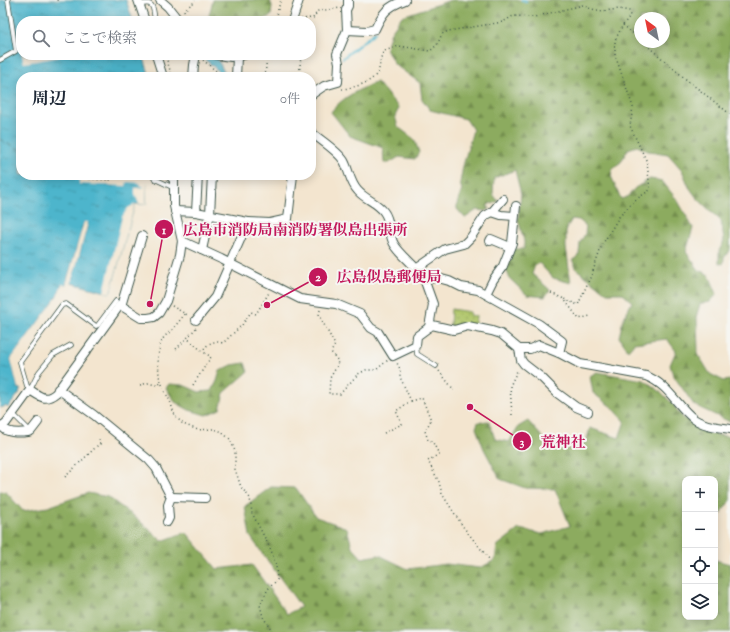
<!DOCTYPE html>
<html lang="ja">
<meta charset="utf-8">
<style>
:root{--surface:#fff;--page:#f2f2f3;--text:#1f2937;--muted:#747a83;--line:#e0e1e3}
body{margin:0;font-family:"Sorts Mill Goudy","Noto Serif JP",serif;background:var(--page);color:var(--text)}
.controls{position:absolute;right:12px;bottom:12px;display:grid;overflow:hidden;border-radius:8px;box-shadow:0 2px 10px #0003}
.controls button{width:36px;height:36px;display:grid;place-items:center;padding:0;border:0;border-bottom:1px solid var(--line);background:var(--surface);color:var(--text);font:20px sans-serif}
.compass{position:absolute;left:634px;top:12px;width:36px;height:36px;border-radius:50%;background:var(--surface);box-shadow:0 2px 10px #0003;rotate:327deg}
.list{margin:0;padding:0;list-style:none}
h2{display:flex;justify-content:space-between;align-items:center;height:52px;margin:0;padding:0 16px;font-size:17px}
h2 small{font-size:13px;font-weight:400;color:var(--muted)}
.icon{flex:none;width:22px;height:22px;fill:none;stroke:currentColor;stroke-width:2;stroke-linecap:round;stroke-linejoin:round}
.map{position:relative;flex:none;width:730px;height:632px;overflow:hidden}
.search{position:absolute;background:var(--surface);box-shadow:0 2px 10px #0003;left:16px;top:16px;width:300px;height:44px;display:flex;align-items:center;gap:10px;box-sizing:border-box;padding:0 14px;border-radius:16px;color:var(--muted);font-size:15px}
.panel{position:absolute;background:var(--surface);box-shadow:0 2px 10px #0003;left:16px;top:72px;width:300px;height:108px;border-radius:16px}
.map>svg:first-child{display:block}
.grass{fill:url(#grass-dots);stroke:#68824f}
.forest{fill:url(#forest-firs);stroke:#567449;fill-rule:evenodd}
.water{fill:url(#water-ripples);stroke:#367980}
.pier{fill:#f3e5cf}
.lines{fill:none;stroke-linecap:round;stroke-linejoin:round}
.stream{stroke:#4db5cc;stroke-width:2.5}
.ferry{stroke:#2a5b5a;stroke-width:1;stroke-dasharray:5 4;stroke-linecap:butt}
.service-casing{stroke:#3f564b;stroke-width:5.5}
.minor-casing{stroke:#3f564b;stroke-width:10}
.path{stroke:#3f564b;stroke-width:1.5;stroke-dasharray:1 3;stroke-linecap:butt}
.service{stroke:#fff;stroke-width:4}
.minor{stroke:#fff;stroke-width:8}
.leader{fill:none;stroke:#c2185b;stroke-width:1.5}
.callout-dot{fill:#c2185b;stroke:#f6f6f2;stroke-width:1.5}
.mark-label{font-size:12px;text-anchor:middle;font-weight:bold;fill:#fff}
.callout-label{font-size:15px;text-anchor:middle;font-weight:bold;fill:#c2185b;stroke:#f6f6f2;stroke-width:4;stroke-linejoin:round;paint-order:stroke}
</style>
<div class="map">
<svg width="730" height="632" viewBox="0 0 730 632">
<defs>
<pattern id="grass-dots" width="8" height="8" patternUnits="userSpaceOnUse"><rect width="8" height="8" fill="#b0c66a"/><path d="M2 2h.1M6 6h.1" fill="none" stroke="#8fa258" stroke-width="1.8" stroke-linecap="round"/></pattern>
<pattern id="forest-firs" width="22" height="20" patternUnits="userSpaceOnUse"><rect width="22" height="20" fill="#8cab5e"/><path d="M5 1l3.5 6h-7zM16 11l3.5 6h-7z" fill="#728c4e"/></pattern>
<pattern id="water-ripples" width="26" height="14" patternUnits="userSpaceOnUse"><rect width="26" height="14" fill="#4db5cc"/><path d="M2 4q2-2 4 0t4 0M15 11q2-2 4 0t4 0" fill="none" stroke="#3f94a6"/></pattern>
</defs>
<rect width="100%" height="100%" fill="#f6f6f2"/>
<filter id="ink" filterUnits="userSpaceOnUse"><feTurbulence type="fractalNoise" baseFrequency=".025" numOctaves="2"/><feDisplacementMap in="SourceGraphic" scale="8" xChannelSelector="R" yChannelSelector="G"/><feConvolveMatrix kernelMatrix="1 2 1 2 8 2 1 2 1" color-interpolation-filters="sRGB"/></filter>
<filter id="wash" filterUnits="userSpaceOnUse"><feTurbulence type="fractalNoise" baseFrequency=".012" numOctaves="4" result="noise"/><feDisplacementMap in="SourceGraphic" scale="16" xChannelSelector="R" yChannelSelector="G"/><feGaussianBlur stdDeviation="0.9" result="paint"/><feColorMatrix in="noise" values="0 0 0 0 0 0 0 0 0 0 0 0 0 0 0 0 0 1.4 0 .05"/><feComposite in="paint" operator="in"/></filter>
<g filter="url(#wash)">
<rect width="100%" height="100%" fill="#f3e5cf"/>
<!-- grass -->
<polygon class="grass" points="451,309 470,312 469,315 476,316 475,326 450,327"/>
<!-- forest -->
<g class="forest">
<polygon points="213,0 270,0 272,6 271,16 259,21 213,19 209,16"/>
<path d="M451 0H730V249L724 258 723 264 719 263V251L724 241 721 221 697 198 689 187 682 170 668 154 648 151 637 146 628 149 621 162 613 168 611 176 621 199 627 197 635 188 650 179 662 181 678 201 693 228 686 252 699 270 709 275 717 294 710 302 700 304 697 314 698 354 710 374 724 381 730 380V422L694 405 673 375 670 365 676 351 667 339 634 343 628 350 619 337 623 320 632 302 622 293H607L575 268 573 261 579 254 580 243 585 234 586 226 579 220 572 219 566 229V247L571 283 553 278 539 263 535 265 532 274 550 290 545 297 527 295 510 279 505 267 512 249H524V241L518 219 521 194 515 170 494 178 493 194 498 201 493 204 491 203 487 207 490 208 485 211 477 210 465 218 457 209V204L462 190 460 183 463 166 473 130 466 119 430 110 422 99 420 83 394 64 386 48 391 32 402 16ZM640 18H664V42H640Z"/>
<path d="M377 82 399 108 395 116 398 127 414 139 419 152 415 159 399 157 389 163H384L383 148 350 136 331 112C342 97 360 89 377 82Z"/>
<polygon points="245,363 248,372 224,393 220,409 206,415 189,410 175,402 166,388 169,384 183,385 199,392 212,391 217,381 220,371 232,365"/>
<polygon points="597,372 644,380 661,392 671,402 683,418 709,433 730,437 730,501 715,521 715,479 685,479 685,617 715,617 715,560 730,564 730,632 0,632 0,491 6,492 23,511 48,507 88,493 108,497 135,517 162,541 186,532 217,569 252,565 287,614 301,607 250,536 245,506 271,487 296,488 316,517 347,528 352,547 362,558 379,555 408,569 446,564 480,568 495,560 497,546 519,529 542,534 570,526 555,489 525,488 500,479 484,449 476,428 478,422 489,421 495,439 509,442 518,427 528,421 551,447 570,449 586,443 590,428 619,438 625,421 613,408 593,393 590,376"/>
</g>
<!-- water -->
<g class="water">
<polygon points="0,0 126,0 133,21 21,21 21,55 143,55 150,77 21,77 21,175 147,175 146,204 135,204 110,293 71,283 88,223 84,222 66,285 62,285 57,297 11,359 18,388 21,389 19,391 20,392 8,408 6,406 0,408"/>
<path d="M198 55H212L219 58 218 60 223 70 228 77H222C216 67 207 61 198 55Z"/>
</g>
<!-- pier -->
<g class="pier">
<polygon points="22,55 58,55 58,57 24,63"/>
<polygon points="80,175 149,175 149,183 147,183 146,204 139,204 135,194 135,188 144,187 143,186 141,186 140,183 127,182 126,186 79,184"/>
<polygon points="135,204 110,293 104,292 122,217 128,208"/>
<polygon points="84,222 88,222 71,285 69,283 86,224 67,286 63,287 59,298 13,360 20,386 22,388 18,388 11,359 57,297 62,284 66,285"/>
</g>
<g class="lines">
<!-- stream -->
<g class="stream">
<polyline points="522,0 526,1"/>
<polyline points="343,58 375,32"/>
</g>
<!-- ferry -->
<polyline class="ferry" points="0,139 21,150"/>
</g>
</g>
<g filter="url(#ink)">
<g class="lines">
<!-- service casing -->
<g class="service-casing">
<g id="service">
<path d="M140 5C155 0 153 9 155 21"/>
<polyline points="0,60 16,51 8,0"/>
<polyline points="153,175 155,179 174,188"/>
<polyline points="71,345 53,355 39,372 30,390 27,386 20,362 62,305 66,304 96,326 98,325 116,301"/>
<polyline points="416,345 417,354 436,366"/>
<polyline points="13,414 30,431"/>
</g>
</g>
<!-- minor casing -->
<g class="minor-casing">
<g id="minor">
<polyline points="138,0 145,21"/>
<polyline points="160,0 168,7 179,21"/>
<polyline points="292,21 299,0"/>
<path d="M347 30 367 31 375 29C383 12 387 7 405 0"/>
<polyline points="156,55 163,77"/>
<polyline points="217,55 231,57 244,55"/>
<polyline points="193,77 194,65 196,55"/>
<polyline points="236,77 237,57"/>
<polyline points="311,95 324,86 338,82 339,63 337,54 347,30 346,10 348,6 348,0"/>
<path d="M311 132C320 140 337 150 344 161 349 170 350 183 358 191 366 200 377 202 384 212 391 221 388 234 394 244 401 256 416 265 424 279L438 278 449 281 461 287 478 290 539 324 562 341 559 353"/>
<polyline points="175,211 196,212 248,222 215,297 196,320"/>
<polyline points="196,212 198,175"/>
<polyline points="492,212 501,215 514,216"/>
<polyline points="248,222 270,223 288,219 293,175"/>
<path d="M182 241 221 259 300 299 336 304 360 314 371 328 378 332 393 356 416 345 417 336 432 325 454 330 468 326 492 331 501 334 519 349H530L539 345 559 353 580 364 646 376C669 385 676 405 694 419 704 426 718 427 730 429"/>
<polyline points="490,241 491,239 510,247"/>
<polyline points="202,250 210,214 212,175"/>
<polyline points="416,269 445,249 464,244 471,237 485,216 492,212 503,199"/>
<polyline points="424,279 433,304 429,327"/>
<polyline points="486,294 493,280 503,266 512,243 516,206"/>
<polyline points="121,306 142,236"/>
<polyline points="519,349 521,360 524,364 542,378 557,393 576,407 588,412"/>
<polyline points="58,389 94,415 149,460 156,468 171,497 168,505 169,518 167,522"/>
<path d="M2 426C6 434 20 433 28 432L31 431 38 422"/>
<path d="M0 427 6 423 30 390C41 397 45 402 56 393L120 305 141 318H148L154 317 159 313 166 301 180 255 182 241 174 206V180L169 175"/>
<polyline points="171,497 205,498"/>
</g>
</g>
<!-- path -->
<g class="path">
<polyline points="57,0 58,3"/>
<polyline points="185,15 184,10 193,3 195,0"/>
<polyline points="301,19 313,18 318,11 340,8"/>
<polyline points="269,21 277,17 278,9 281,0"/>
<polyline points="623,25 640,39"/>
<polyline points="643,42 688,81 730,114"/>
<polyline points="166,57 172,77"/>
<polyline points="203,60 216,71 220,77"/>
<polyline points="265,77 267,55"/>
<polyline points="299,77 301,55"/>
<path d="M342 89C353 88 372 83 378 72 381 64 379 59 384 51L399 46 430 51 437 45 442 34 448 31 503 22 513 16 534 17 583 5 591 9 603 11 619 9 629 11 630 16 623 25 615 40V55L633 107 630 126 647 162 650 190 635 200 619 217 602 245 593 271 578 305 564 299 579 319 590 316"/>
<polyline points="83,175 88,179 113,180"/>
<polyline points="551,293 564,299"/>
<polyline points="172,306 189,316"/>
<polyline points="320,310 319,315 335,345 331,352 338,361 337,366 330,378 329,394 340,394 358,374 366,370 376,370 388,360"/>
<polyline points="185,314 172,330 164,337 160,345 158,357 159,376 164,390 170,401 175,416 183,424 198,430 213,429 220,431 230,439 235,451 235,469 241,487 250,498 252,513 271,550 276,566 277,580 268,589 260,605 263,617 271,629 270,632"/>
<path d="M196 328 187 338 202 351C209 343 212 340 223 343L242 325 251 312 256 314 270 291"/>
<polyline points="176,349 187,338"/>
<polyline points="439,371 454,390"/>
<polyline points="140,385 148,383 156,385 161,383"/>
<polyline points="193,385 211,357 202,351"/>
<polyline points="411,401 422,398 431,420 425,431 428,440 432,441 439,454 428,461 439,482 442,494 464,528 489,559"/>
<polyline points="512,415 510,386 518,369"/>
<polyline points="384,433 402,424 396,411 411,401 400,377 400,369 397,363"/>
<polyline points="65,477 98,445 100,444 99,439 101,438"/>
</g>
<!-- service -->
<use href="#service" class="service"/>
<!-- minor -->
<use href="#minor" class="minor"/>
</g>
</g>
<!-- callouts -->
<path class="leader" d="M150 304L164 229M267 305L318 277M470 407L522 441"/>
<g class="callout-dot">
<circle cx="150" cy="304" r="4"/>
<circle cx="267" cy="305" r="4"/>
<circle cx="470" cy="407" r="4"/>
<circle cx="164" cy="229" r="10"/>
<circle cx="318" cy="277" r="10"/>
<circle cx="522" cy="441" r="10"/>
</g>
<g class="mark-label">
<text x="164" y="234">1</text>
<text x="318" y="281">2</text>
<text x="522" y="446">3</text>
</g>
<g class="callout-label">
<text x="295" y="235">広島市消防局南消防署似島出張所</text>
<text x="389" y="282">広島似島郵便局</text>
<text x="563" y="447">荒神社</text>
</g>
</svg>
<div class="controls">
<button>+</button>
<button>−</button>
<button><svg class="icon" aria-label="locate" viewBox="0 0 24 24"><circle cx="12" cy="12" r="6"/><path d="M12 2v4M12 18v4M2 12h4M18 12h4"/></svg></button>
<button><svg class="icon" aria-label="layers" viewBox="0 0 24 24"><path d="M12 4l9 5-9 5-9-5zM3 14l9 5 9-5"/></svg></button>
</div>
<svg class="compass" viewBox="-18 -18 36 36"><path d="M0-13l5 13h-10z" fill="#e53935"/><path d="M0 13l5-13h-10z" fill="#747a83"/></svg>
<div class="search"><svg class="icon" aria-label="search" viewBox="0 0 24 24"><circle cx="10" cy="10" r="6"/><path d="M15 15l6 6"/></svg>ここで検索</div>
<section class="panel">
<h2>周辺<small>0件</small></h2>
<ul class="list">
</ul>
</section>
</div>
